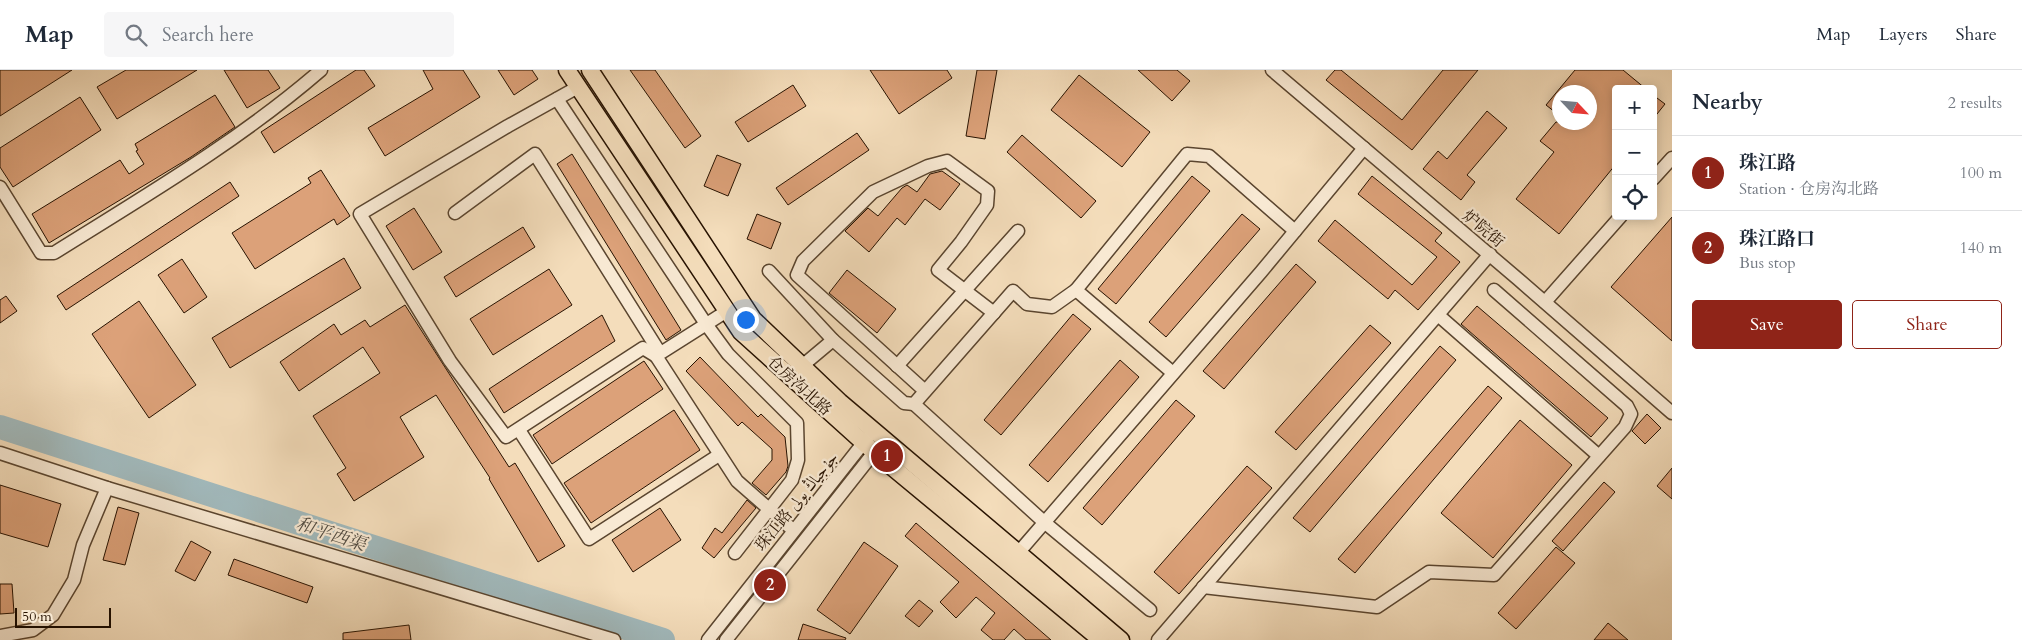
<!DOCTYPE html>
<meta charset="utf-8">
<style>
:root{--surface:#fff;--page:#f6f6f7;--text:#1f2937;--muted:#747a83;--line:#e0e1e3;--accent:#8f2418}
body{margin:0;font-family:Cardo,Amiri,"Noto Serif SC",serif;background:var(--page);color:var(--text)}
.controls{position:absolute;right:15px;top:15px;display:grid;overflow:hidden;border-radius:5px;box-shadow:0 2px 12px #0003}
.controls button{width:45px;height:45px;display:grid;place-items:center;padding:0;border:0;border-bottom:1px solid var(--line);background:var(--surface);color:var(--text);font:25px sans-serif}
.compass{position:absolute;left:1552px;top:15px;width:45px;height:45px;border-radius:50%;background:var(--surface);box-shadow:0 2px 12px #0003;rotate:116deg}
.scale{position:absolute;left:15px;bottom:12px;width:96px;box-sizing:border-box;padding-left:5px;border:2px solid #271200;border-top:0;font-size:14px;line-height:18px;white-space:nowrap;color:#271200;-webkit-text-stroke:4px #f8e9d3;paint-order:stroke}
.you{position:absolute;left:745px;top:249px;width:18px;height:18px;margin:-12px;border:4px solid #fff;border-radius:50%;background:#1a73e8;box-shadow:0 0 0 8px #1a73e833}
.badge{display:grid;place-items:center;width:32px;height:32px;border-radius:50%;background:var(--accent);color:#fff;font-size:16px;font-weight:700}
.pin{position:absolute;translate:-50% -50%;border:2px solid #fff;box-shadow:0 1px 5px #0006}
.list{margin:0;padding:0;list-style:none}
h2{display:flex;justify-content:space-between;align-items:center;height:65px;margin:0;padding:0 20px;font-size:21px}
h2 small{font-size:16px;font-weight:400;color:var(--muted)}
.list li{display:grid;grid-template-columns:32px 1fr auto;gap:15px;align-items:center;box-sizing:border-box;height:75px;padding:0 20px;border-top:1px solid var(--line)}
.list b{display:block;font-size:19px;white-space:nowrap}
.list p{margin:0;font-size:16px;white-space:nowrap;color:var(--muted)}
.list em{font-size:16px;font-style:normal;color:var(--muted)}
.actions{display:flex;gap:10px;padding:15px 20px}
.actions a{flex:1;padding:11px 0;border:1px solid var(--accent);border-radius:5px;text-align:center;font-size:18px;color:var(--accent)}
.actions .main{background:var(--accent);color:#fff}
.icon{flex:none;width:28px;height:28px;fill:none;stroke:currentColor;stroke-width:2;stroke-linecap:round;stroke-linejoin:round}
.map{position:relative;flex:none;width:1672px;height:570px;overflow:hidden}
header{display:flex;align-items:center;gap:30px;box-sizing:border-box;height:70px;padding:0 25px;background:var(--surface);border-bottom:1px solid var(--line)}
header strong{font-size:24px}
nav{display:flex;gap:28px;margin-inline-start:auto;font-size:18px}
.search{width:350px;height:45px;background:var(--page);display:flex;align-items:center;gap:12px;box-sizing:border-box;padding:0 18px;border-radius:5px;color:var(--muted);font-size:19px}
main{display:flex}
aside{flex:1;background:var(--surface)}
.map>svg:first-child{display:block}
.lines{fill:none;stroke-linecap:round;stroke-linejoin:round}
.river{stroke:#a1b9bc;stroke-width:24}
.building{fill:#dca179;stroke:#271200}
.minor-casing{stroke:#5a452f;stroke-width:15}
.major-casing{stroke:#271200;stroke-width:19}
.minor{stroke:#f8e9d3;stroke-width:12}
.major{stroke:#f4ddbb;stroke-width:16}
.labels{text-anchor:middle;stroke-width:4.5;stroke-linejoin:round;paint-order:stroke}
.street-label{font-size:16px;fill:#271200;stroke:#f8e9d3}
.water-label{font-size:18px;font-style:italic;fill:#524c42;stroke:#f8e9d3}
</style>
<header>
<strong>Map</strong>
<div class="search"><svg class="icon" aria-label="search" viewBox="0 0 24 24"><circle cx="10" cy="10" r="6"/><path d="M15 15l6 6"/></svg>Search here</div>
<nav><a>Map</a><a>Layers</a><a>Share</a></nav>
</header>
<main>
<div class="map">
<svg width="1672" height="570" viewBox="0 0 1672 570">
<rect width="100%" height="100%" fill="#f4ddbb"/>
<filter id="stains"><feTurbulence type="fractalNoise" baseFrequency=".004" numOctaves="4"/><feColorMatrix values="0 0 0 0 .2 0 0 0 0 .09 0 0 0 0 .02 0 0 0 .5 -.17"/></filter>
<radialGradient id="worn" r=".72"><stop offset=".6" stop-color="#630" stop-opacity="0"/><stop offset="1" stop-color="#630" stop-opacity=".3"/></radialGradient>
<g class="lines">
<!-- river -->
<polyline class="river" points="0,357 663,570"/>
</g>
<!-- building -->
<g class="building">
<polygon points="0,0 72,0 0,46"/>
<polygon points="126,0 197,0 117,49 97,17"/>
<polygon points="224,0 268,0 280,18 247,38"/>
<polygon points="356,0 364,0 375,16 274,83 261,62"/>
<polygon points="423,0 463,0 480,27 385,86 368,58 433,19"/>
<polygon points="498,0 532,0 538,9 514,25"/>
<polygon points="630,0 655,0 701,66 685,78"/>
<polygon points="870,0 947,0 952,8 899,44"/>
<polygon points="977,0 997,0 985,69 966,66"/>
<polygon points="1138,0 1177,0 1190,11 1172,31"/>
<polygon points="1335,0 1341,0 1402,50 1443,0 1478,0 1412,80 1326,10"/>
<polygon points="1575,0 1623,0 1646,19 1616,19 1616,94 1559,164 1516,129 1554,82 1540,71 1556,52 1590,52 1590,22 1560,22 1560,46 1546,35"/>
<polygon points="1079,5 1150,62 1122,97 1051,40"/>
<polygon points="793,15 806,36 748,72 735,52"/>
<polygon points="215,25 235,57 191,87 49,173 32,144 120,90 129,104 144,94 136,81 138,80 135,74"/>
<polygon points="1653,25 1665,34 1653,49"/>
<polygon points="80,27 101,60 13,117 0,97 0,78"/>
<polygon points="1487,41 1507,58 1467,105 1475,112 1461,130 1423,99 1438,81 1447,89"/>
<polygon points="857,63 869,80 788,135 776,118"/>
<polygon points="1022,65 1096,131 1081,148 1007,82"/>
<polygon points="572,84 681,260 666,270 557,94"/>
<polygon points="717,85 741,94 728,126 704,116"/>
<polygon points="321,100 350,146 337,155 334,149 255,199 232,163 311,113 308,108"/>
<polygon points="942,101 960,114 940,140 925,129 905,155 897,148 869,182 845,161 868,138 878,146 902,118 907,115 917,122 930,104"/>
<polygon points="1192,106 1210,121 1116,234 1098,219"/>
<polygon points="1372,106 1442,163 1435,171 1460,192 1418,240 1395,220 1388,229 1318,171 1335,150 1412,215 1437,187 1358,124"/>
<polygon points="230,112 239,126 66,240 57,226"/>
<polygon points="414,138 442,182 413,200 386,156"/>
<polygon points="757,144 781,153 771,179 747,169"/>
<polygon points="1242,144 1260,159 1166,267 1149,252"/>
<polygon points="1672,147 1672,271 1611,217"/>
<polygon points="523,157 535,177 456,227 444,207"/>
<polygon points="344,188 361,218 230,298 212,268"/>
<polygon points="182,189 207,227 184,243 158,205"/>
<polygon points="1296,194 1316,212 1224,319 1203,301"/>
<polygon points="549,199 572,235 493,285 470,249"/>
<polygon points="847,200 896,239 877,263 829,223"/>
<polygon points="6,226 17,241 0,253 0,230"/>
<polygon points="139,231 196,315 149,348 92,264"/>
<polygon points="405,235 509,397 515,393 565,476 538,492 489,409 490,408 436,325 400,347 424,387 354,431 337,404 346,398 313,346 380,303 363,277 299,321 280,292 334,254 341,265 365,250 370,257"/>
<polygon points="1477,236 1608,348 1591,367 1461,254"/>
<polygon points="1073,244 1091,259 1001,365 984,350"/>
<polygon points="602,245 615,271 504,343 489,319"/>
<polygon points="1370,255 1391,273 1296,380 1275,362"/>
<polygon points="1440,276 1456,290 1310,462 1293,448"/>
<polygon points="700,287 758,347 761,344 785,367 788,396 786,402 766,425 752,413 772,390 772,379 742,352 738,356 686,301"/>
<polygon points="1120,290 1139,307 1048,412 1029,395"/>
<polygon points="644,291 663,319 552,394 533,365"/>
<polygon points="1488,316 1502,328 1355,503 1338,489"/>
<polygon points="1176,330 1195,346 1102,455 1083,438"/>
<polygon points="674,340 700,380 591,453 564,413"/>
<polygon points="1647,344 1661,358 1645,374 1632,361"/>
<polygon points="1520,350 1572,395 1493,488 1441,443"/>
<polygon points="1247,396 1272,418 1179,524 1154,502"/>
<polygon points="1672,398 1672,429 1657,416"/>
<polygon points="1604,412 1615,422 1563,481 1552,471"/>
<polygon points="0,415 61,434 48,477 0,463"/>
<polygon points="747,430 756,438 714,488 702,478 715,458 722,463"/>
<polygon points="118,437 139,443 125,495 103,490"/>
<polygon points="660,438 681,470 633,502 612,470"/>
<polygon points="916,453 1051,570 1026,570 1014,559 1004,570 993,570 981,560 995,543 976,527 956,548 940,532 959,512 905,466"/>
<polygon points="191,471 211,482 195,511 175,501"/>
<polygon points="864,472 898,496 850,564 817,540"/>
<polygon points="1556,477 1575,493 1516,559 1498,543"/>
<polygon points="234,489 313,517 307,533 228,505"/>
<polygon points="0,514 12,514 14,543 0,544"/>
<polygon points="919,530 933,541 919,557 905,546"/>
<polygon points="1608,553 1628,570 1594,570"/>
<polygon points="803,554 846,568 845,570 798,570"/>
<polygon points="409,555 411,570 343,570 343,563"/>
</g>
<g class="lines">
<!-- minor casing -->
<g class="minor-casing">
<g id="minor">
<polyline points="1272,0 1518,209 1672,343"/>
<polyline points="578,17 508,56 360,144 450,291 506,367 643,278 656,286"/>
<polyline points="557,29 706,254 728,284 797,353 798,390 792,410 735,483"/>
<polyline points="1653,109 1672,88"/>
<path d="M0 117 41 183H54C145 126 239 71 321 0"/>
<polyline points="455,143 535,84 660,283"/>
<polyline points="769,201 833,270 904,333 914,334 1013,221 1027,234 1052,237 1076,220"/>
<polyline points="1545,232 1621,146"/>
<polyline points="727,241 656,286 737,411 793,460"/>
<polyline points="1438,245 1599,386"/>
<polyline points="802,296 833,270"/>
<polyline points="897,296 1018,161"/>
<polyline points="1173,303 1076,220 1187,84 1209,86 1295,161"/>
<polyline points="925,321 797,205 803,191 873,122 928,96 947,91 988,121 987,135 961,172 938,200 994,243"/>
<polyline points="914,334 1044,452 1150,540"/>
<polyline points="519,360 589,469 719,385"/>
<polyline points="0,383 107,418 614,570"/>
<polyline points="1018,483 1261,202 1364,78"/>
<polyline points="1203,517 1377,537 1429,502 1494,505 1625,357 1631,344 1627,336 1494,220"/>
<polyline points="0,566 33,560 53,545 74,510 83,475 107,418"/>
<polyline points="708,570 868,367"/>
<polyline points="726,570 879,376"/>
<polyline points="1158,570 1490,184"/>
</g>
</g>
<!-- major casing -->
<g class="major-casing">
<g id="major">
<polyline points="567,0 741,262 874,382 1101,570"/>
<polyline points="590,0 753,249 840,332 1121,570"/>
</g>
</g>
<!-- minor -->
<use href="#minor" class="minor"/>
<!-- major -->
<use href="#major" class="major"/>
</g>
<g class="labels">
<!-- street labels -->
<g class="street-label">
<text transform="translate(1484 158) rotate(40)" y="6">炉院街</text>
<text transform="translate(800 315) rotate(42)" y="6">仓房沟北路</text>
<text transform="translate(796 431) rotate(-51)" y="6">珠江路 جۇجياڭ يولى</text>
</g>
<!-- water labels -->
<g class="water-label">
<text transform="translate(331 464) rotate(18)" y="6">和平西渠</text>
</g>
</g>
<rect width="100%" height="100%" filter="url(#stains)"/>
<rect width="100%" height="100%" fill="url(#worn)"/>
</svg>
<div class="controls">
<button>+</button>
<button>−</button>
<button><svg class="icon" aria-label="locate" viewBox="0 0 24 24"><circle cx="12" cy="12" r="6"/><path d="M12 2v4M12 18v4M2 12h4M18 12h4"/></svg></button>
</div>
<svg class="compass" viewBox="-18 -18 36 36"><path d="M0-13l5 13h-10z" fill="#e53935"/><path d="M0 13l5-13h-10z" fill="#747a83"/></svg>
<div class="scale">50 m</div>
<div class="you"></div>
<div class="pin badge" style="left:887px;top:386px">1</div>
<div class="pin badge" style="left:770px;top:515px">2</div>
</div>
<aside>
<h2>Nearby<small>2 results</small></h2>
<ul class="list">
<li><span class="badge">1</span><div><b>珠江路</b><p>Station · 仓房沟北路</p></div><em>100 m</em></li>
<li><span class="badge">2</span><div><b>珠江路口</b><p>Bus stop</p></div><em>140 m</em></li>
</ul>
<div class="actions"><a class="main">Save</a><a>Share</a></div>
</aside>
</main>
